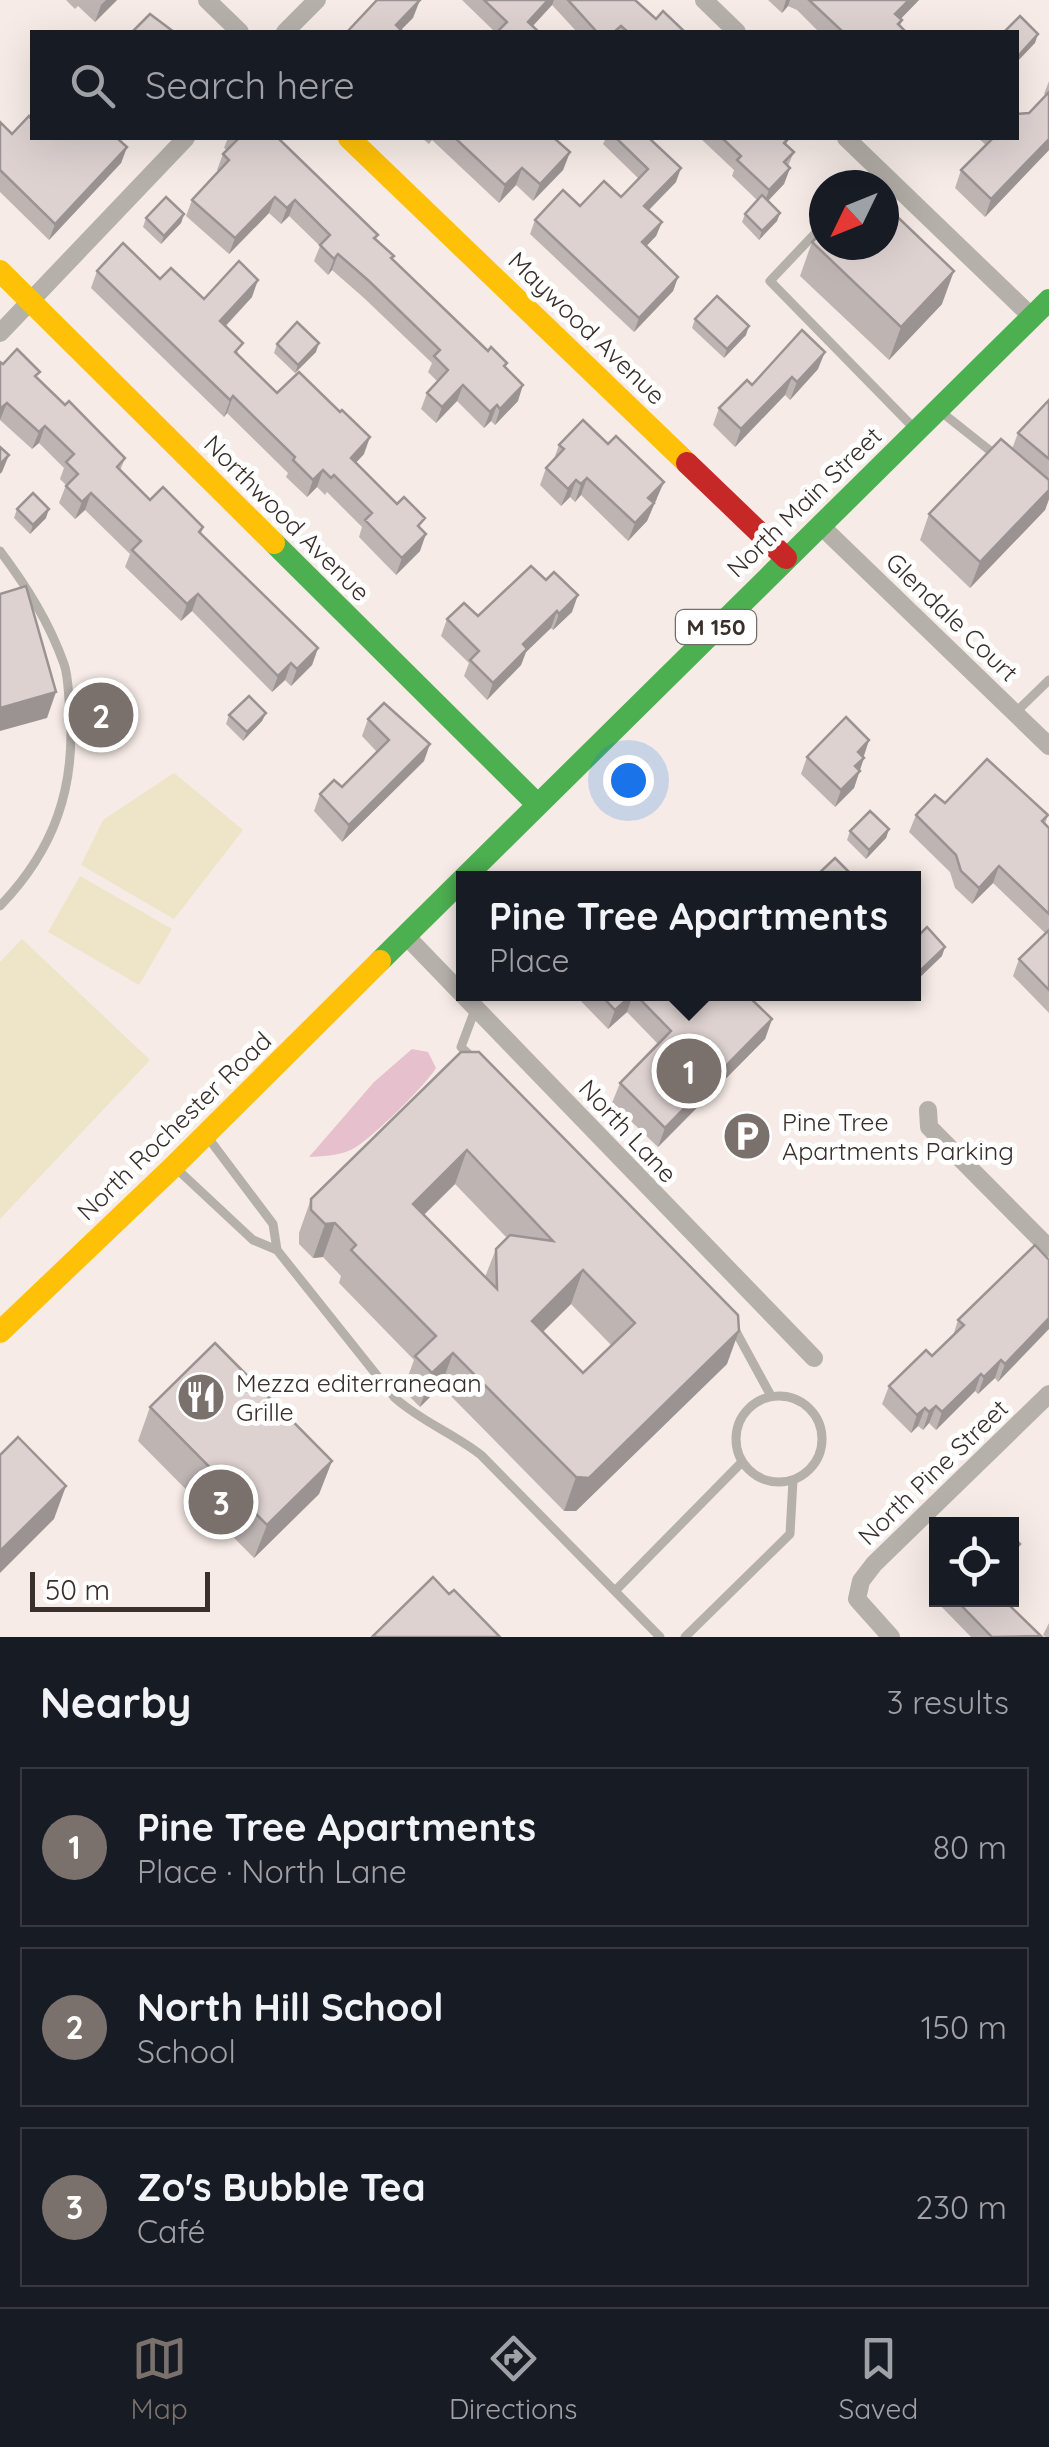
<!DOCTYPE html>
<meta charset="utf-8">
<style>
:root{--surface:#171b24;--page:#20242c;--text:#f1f3f6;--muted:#9ea1a6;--line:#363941;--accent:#7b716c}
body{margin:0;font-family:Quicksand,sans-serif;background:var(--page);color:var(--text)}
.controls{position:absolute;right:30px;bottom:30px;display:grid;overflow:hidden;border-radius:0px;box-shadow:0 10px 40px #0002}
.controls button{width:90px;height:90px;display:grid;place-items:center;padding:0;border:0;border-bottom:2px solid var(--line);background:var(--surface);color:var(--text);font:50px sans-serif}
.compass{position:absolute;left:809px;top:170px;width:90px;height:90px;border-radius:50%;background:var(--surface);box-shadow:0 10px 40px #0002;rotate:227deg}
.scale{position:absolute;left:30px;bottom:25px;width:180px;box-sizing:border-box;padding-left:10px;border:5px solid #392f2b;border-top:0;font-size:28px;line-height:35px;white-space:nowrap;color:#392f2b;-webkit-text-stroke:8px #fff;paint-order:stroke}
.you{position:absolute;left:628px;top:780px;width:35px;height:35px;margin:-25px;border:8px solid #fff;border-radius:50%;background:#1a73e8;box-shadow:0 0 0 15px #1a73e833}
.badge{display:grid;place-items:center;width:65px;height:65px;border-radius:50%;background:var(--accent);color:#fff;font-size:32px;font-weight:700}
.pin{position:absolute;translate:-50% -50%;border:5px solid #fff;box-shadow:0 2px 10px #0006}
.popup{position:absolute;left:456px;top:871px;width:465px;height:130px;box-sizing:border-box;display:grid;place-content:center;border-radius:0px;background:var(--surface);filter:drop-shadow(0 2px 8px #0005);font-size:32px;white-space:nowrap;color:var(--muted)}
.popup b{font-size:38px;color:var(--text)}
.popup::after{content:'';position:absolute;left:50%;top:100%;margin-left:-20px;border:20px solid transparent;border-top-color:var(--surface)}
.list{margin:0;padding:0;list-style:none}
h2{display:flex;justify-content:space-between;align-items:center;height:130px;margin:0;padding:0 40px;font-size:42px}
h2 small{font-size:32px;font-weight:400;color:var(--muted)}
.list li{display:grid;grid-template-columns:65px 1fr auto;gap:30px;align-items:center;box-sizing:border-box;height:160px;margin:0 20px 20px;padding:0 20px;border:2px solid var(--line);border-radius:0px}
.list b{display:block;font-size:38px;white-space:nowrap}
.list p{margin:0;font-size:32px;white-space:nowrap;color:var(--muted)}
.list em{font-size:32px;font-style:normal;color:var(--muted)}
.icon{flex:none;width:55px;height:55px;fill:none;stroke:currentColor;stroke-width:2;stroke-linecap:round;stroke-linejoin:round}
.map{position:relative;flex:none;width:1049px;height:1637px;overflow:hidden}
.search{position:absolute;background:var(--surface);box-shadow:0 10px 40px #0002;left:30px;right:30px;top:30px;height:110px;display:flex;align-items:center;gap:25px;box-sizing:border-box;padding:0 35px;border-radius:0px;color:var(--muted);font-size:38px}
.sheet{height:670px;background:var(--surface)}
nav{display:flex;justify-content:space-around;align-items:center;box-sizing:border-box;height:140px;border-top:2px solid var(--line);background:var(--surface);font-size:28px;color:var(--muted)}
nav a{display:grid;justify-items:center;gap:5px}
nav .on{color:var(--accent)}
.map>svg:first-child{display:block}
.green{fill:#eee5c9}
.water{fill:#e7c0cd}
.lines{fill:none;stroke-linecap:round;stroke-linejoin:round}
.lane{stroke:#b5b0aa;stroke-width:9}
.street{stroke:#b5b0aa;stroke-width:18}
.fast{stroke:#4caf50;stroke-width:22}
.slow{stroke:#ffc107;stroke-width:22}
.jam{stroke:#c62828;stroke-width:22}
.wall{fill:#beb5b3;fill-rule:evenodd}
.shaded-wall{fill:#9b9392}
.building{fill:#ddd2d0;stroke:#9b9392;stroke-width:2.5;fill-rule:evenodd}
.labels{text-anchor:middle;stroke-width:10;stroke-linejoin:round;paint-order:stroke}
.shield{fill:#fff;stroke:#746d6b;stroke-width:2.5}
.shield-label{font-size:22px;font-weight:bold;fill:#392f2b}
.street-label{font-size:25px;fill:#392f2b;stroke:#fff}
.poi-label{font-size:25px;fill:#392f2b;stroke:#fff;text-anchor:start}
</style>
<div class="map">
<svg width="1049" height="1637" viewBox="0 0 1049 1637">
<rect width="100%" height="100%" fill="#f6ebe6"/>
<!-- green -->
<g class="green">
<polygon points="174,773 243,830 174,919 81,865 103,820"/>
<polygon points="80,876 172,929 139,985 48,932"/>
<polygon points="22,939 150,1060 0,1219 0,962"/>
</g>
<!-- water -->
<path class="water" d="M412 1049 428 1052 436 1068C426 1085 373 1137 356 1147 342 1156 325 1156 309 1157L374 1082Z"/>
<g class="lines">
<!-- lane -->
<g class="lane">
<polyline points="861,185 877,169"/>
<polyline points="824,224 770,281 911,425"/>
<polyline points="940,411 998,457"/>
<path d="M0 551C27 587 49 622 64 664 69 678 68 696 70 710 76 788 54 850 0 906"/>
<polyline points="1015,713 1049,680"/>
<polyline points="473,1058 461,1047 476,1007"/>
<path d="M209 1139 273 1224 277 1250 395 1398C422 1422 453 1433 481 1455L660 1637"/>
<polyline points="179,1171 253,1240 277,1250"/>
<polyline points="734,1328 771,1396"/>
<circle cx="779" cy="1439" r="43"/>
<polyline points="615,1591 742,1462"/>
<polyline points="685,1637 790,1534 793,1480"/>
</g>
<!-- street -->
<g class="street">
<polyline points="207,0 240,32"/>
<polyline points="704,0 737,32"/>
<polyline points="285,32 317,0"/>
<polyline points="846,138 1032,317"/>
<polyline points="0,333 186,138"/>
<polyline points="820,525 1049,746"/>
<polyline points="407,937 814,1358"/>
<polyline points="928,1110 929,1127 1049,1248"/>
<polyline points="891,1637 857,1599 861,1581 874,1564 1049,1394"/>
</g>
<!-- fast -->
<g class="fast">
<polyline points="274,543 537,804"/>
<polyline points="380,961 1049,300"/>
</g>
<!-- slow -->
<g class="slow">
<polyline points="349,138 687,463"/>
<polyline points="0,271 274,543"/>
<polyline points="0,1332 174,1166 380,961"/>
</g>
<!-- jam -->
<polyline class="jam" points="687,463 786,558"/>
</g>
<!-- wall -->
<g class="wall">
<polygon points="66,0 117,0 95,22 78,6 75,9"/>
<polygon points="462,0 635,0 656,19 685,32 577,32 552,5 533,26 539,32 495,32"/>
<polygon points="768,0 919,0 900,19 902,20 900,26 906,32 819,32 797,10 788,6 782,13"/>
<polygon points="1049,81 1049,150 985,217 955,188 961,170 986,145 978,138 1016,138 1029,113 1046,95 1044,94"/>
<polygon points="0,122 12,134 32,138 127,147 121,163 49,240 0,192"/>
<polygon points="228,138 278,138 378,235 376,239 394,256 392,259 488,351 507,363 505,368 518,401 495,425 491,421 484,428 457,401 436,423 421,409 427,393 438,382 428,372 432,363 364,298 332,270 328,275 314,261 320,246 289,216 281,224 269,213 229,254 186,216 192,200 219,172 217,170 223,154 227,150 224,148"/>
<polygon points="422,138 554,138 570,152 563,170 533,201 516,185 499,203 432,140 429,144"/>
<polygon points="606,138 649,138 676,182 649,210 662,222 656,236 646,246 678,277 673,291 634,332 530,234 535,220 580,206 621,197 639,179 603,144"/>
<polygon points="700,138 789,138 786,145 794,152 788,166 790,168 784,184 768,201 780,213 777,221 759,240 742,222 745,214 757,200 732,176 734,170"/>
<polygon points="184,214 181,223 161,244 143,227 146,218"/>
<polygon points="812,242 942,304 889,360 800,276"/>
<polygon points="97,271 160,279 204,299 252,297 226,326 239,355 277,393 364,454 356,463 421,529 420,551 396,575 359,537 362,527 327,492 325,495 317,487 307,497 286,477 288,473 227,413 224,417 91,288"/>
<polygon points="695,319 746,335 724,358 692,328"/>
<polygon points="277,344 316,352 295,373 274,353"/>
<polygon points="3,364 37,378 125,458 120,471 150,500 203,527 201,534 318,648 312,665 291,686 285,680 272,692 192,611 181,621 125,567 130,554 85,510 75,519 59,503 66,485 60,479 64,468 39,443 32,449 0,420"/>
<polygon points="818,369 790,400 785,395 735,447 713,425 719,408 752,385"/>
<polygon points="1049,400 1049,499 1045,510 970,588 920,540 929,514 1012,449 1018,433"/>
<polygon points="559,445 657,499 654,503 647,521 628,541 581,495 575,502 570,497 561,506 540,485 546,468 554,459"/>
<polygon points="17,509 46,518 30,534 14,518"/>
<polygon points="531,566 572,612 553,630 551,628 526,652 521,665 487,700 464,676 469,663 441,636 447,619 478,616"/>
<polygon points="266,713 262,721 243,741 226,724 229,715"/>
<polygon points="368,719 424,761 342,842 314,811 320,794 342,787 377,752 362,736"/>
<polygon points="869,740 854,788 835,807 801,774 807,757"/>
<polygon points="945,803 1048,815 1045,824 1049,828 1049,1013 1013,976 1019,959 1045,933 993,883 972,904 955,888 950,872 909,832 916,815"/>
<polygon points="889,829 886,838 866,859 847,840 850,831"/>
<polygon points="914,940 942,956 918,979 914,975"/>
<polygon points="574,994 671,994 689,1013 772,1019 765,1039 658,1147 612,1103 620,1083 658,1044 627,1012 608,1029"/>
<path d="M461 1052 727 1364 576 1511H564L441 1386 420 1407 403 1390 414 1360 339 1283 341 1276 323 1257 313 1258 299 1244V1233L311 1199ZM455 1184 507 1238 496 1249 485 1277 424 1215ZM571 1304 612 1346 583 1373 543 1332Z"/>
<polygon points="1049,1260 998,1382 995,1378 978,1394 975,1391 936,1430 929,1423 923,1430 918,1426 911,1433 882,1404 889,1386 932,1356 953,1336 958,1320"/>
<polygon points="150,1407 332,1461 319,1494 254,1558 138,1441"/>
<polygon points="936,1582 936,1600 1004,1600 1041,1637 971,1637 931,1596"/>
<polygon points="1049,1623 1049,1637 1045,1637 1043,1635"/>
</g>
<!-- shaded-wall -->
<g class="shaded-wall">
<polygon points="106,0 117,0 95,22 101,5"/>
<polygon points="420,0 413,18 399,32 396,25"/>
<polygon points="548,0 554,0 552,5 527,32 528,22"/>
<polygon points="786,0 790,0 788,6 782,13"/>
<polygon points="909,0 919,0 889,31 895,14"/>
<polygon points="1038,34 1035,43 1016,63 1019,55"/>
<polygon points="1049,139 1049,150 985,217 991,199"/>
<polygon points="127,147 121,163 49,240 55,224"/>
<polygon points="570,152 563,170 533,201 540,184"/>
<polygon points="522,168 516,185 499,203 505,185"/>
<polygon points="681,168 676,182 639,220 644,206"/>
<polygon points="790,168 784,184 763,206 769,190"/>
<polygon points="275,197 269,213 229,254 235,238"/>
<polygon points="295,200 289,216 281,224 287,208"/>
<polygon points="780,213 777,221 759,240 762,231"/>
<polygon points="184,214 181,223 161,244 164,236"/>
<polygon points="662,222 656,236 637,256 642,242"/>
<polygon points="338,254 332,270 328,275 334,259"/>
<polygon points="954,271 942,304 889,360 901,327"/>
<polygon points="678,277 673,291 634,332 639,318"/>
<polygon points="258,280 252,297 214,338 220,321"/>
<polygon points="749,326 746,335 724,358 727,349"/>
<polygon points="319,343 316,352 295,373 298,365"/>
<polygon points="825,352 818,369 790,400 797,382"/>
<polygon points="792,377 785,395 735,447 741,429"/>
<polygon points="463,385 457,401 436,423 442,407"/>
<polygon points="523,385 518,401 495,425 500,409"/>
<polygon points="233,396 227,413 224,417 230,400"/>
<polygon points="7,403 0,420 0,409"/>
<polygon points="497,405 491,421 484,428 490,412"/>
<polygon points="45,426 39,443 32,449 39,432"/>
<polygon points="370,437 364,454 344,475 351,458"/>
<polygon points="9,455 2,472 0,474 0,464"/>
<polygon points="323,470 317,487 307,497 313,480"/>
<polygon points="587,478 581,495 575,502 581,484"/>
<polygon points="576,480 570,497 561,506 568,489"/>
<polygon points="664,482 647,521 628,541 635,523 648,498"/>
<polygon points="1049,490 1049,499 1045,510 970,588 980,562"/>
<polygon points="91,493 85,510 75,519 82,502"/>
<polygon points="49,509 46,518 30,534 33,525"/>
<polygon points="426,534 420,551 396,575 402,558"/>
<polygon points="198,594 192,611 181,621 187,604"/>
<polygon points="578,595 572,612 553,630 559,614"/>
<polygon points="557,611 551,628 526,652 521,665 487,700 493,683 523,644"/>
<polygon points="318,648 312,665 291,686 297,669"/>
<polygon points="291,663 285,680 272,692 278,676"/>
<polygon points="56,692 47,718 0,731 0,708"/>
<polygon points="266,713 262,721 243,741 247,732"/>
<polygon points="869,740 863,758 858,752"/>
<polygon points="430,744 424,761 342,842 349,825"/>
<polygon points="864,758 854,788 835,807 841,790 855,766"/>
<polygon points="889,829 886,838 866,859 869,850"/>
<polygon points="999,866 993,883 972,904 979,888"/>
<polygon points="945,947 942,956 918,979 921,970"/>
<polygon points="633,994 627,1012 608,1029 615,1010"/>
<polygon points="772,1019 765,1039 658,1147 665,1128"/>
<polygon points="467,1150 455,1184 401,1237 413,1204"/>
<polygon points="335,1223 323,1257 313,1258 325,1224"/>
<polygon points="583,1270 571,1304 520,1354 532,1321"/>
<polygon points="1049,1318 1049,1329 998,1382 1005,1364"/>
<polygon points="739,1331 727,1364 576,1511 564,1511 576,1477"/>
<polygon points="453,1353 441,1386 420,1407 432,1373"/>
<polygon points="1001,1360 995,1378 978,1394 984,1377"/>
<polygon points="981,1374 975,1391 936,1430 942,1412"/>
<polygon points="936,1406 929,1423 923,1430 929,1412"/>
<polygon points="925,1408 918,1426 911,1433 917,1415"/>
<polygon points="332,1461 319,1494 254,1558 267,1525"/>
<polygon points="66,1486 54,1519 0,1573 0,1551"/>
<polygon points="1020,1544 1014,1560 1012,1562 1012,1552"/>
</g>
<!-- building -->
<g class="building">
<polygon points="377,0 420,0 396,25 403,32 347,32"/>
<polygon points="484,0 548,0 528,22 539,32 497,32 507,22"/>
<polygon points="568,0 635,0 656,19 663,11 685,32 628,32 621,26 614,32 597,32"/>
<polygon points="809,0 909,0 895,14 902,20 898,24 906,32 843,32"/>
<polygon points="150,14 174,32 132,32"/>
<polygon points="1020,16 1038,34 1019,55 1016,52 1016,32 1004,32"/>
<polygon points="1049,92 1049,139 991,199 961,170 993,138 1016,138 1016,114 1029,113"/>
<polygon points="29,116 32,120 32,138 117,138 127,147 55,224 0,170 0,122 12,134"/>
<polygon points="236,138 278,138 378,235 374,238 394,256 391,258 488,351 491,347 507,363 504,366 523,385 500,409 497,405 490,412 463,385 442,407 427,393 448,370 434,356 440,350 369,281 338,254 334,259 320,245 330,235 295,200 287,208 275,197 235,238 192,200 229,160 223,154 238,139"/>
<polygon points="455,138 554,138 570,152 540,184 522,168 505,185"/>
<polygon points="616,138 649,138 681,168 644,206 662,222 642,242 678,277 639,318 535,220 563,190 580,206 604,181 621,197 648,169"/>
<polygon points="722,138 789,138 784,143 794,152 784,162 790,168 769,190 737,160 741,156"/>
<polygon points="762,195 780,213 762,231 745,214"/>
<polygon points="166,197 184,214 164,236 146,218"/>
<polygon points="884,204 954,271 901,327 812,242 824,230 824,245 884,245"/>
<polygon points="123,243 160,279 171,268 204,299 239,261 258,280 220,321 243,343 235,352 277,393 299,372 340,412 342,410 370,437 351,458 397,504 404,497 425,518 418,526 426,534 402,558 365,520 372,513 334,475 331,478 323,470 313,480 293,460 295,457 233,396 230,400 97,271"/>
<polygon points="717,296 749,326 727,349 695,319"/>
<polygon points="297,322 319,343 298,365 277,344"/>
<polygon points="802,330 825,352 797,382 792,377 741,429 719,408 747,380 752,385"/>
<polygon points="17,349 40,372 35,376 65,405 69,401 125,458 117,467 150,500 163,487 203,527 199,532 318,648 297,669 291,663 278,676 198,594 187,604 132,550 141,541 91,493 82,502 66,486 78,474 66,462 74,454 45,426 39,432 7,403 0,409 0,362 3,364"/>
<polygon points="1049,400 1049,459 1018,433"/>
<polygon points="583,420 608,444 616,436 664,482 648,498 654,503 635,523 587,478 581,484 576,480 568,489 546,468 564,449 559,445"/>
<polygon points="1001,439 1049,480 1049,490 980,562 929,514"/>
<polygon points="0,447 9,455 0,464"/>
<polygon points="33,493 49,509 33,525 17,509"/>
<polygon points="531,566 546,580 554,572 578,595 559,614 557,611 523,644 527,649 493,683 470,660 479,651 447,619 464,603 478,616"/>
<polygon points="26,586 56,692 0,708 0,594"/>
<polygon points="249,696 266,713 247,732 229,715"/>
<polygon points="384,703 430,744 349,825 320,794 334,780 342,787 389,740 368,719"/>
<polygon points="846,717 869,740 858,752 864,758 855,766 860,771 841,790 807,757"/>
<polygon points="987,759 1048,815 1042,821 1049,828 1049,914 999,866 979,888 961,871 956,855 916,815 935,795 945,803"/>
<polygon points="870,811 889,829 869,850 850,831"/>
<polygon points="835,858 855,878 814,878"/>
<polygon points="927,927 945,947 921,970 914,962 914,940"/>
<polygon points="1049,930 1049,990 1019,959"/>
<polygon points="600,994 633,994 615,1010"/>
<polygon points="635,994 671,994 689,1013 708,994 746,994 772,1019 665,1128 620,1083 671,1031"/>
<path d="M461 1052H479L738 1315 739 1331 589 1478 576 1477 453 1353 432 1373 415 1356 436 1336 351 1250 356 1245 335 1223 325 1224 311 1210V1199ZM467 1150 553 1241 510 1235 496 1249 497 1289 413 1204ZM583 1270 635 1323 583 1373 532 1321Z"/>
<polygon points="1035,1245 1049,1260 1049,1318 1005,1364 1001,1360 984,1377 981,1374 942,1412 936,1406 929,1412 925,1408 917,1415 889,1386 926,1350 932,1356 964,1325 958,1320"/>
<polygon points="215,1343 332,1461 267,1525 150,1407"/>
<polygon points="18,1437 66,1486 0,1551 0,1455"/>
<polygon points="1012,1536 1020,1544 1012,1552"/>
<polygon points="433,1577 449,1594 454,1590 500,1637 372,1637"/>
<polygon points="956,1600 1004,1600 1041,1636 992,1637"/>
</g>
<!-- icons -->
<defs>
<g id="parking-disc" transform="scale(2.5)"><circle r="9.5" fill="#7b716c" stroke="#fff"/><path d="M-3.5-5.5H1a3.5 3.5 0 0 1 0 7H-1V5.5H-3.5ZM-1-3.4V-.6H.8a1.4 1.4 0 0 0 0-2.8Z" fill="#fff"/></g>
<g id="restaurant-disc" transform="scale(2.5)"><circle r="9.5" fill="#7b716c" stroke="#fff"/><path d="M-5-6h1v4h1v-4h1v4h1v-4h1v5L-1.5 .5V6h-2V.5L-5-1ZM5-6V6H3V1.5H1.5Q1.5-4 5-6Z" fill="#fff"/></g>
</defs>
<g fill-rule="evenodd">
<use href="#parking-disc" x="747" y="1136"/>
<use href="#restaurant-disc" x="201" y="1397"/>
</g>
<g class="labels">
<!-- shield labels -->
<rect class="shield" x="676" y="610" width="80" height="34" rx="8"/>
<g class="shield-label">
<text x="716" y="635">M 150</text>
</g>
<!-- street labels -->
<g class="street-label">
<text transform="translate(587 328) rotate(44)" y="9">Maywood Avenue</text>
<text transform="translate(804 502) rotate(-44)" y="9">North Main Street</text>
<text transform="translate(287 518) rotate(45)" y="9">Northwood Avenue</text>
<text transform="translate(952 617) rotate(44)" y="9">Glendale Court</text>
<text transform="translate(174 1126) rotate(-44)" y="9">North Rochester Road</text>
<text transform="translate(628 1131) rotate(47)" y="9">North Lane</text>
<text transform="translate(933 1472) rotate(-44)" y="9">North Pine Street</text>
</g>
<!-- poi labels -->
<g class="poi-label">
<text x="782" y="1131">Pine Tree<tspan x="782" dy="29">Apartments Parking</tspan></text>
<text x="236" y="1392">Mezza editerraneaan<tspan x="236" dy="29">Grille</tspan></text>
</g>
</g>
</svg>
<div class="controls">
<button><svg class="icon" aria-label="locate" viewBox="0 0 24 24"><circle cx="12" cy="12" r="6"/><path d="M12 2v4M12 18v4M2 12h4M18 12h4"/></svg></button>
</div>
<svg class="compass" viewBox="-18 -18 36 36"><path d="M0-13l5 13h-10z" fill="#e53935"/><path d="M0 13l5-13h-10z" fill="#9ea1a6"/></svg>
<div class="scale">50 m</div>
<div class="you"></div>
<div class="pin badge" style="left:689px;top:1071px">1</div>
<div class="popup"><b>Pine Tree Apartments</b>Place</div>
<div class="pin badge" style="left:101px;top:715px">2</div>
<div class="pin badge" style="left:221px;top:1502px">3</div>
<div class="search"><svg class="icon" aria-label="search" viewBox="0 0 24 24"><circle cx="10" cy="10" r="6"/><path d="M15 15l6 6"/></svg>Search here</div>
</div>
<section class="sheet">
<h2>Nearby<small>3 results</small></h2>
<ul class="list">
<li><span class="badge">1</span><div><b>Pine Tree Apartments</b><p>Place · North Lane</p></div><em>80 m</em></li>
<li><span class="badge">2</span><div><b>North Hill School</b><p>School</p></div><em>150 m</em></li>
<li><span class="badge">3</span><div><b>Zo's Bubble Tea</b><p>Café</p></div><em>230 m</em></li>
</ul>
</section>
<nav>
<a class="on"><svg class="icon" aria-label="map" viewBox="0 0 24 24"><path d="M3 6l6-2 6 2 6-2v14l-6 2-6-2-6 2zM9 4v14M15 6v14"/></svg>Map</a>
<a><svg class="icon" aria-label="directions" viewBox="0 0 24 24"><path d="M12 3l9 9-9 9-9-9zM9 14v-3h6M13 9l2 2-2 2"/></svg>Directions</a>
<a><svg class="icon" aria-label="saved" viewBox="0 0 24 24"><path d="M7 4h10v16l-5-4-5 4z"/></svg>Saved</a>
</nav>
